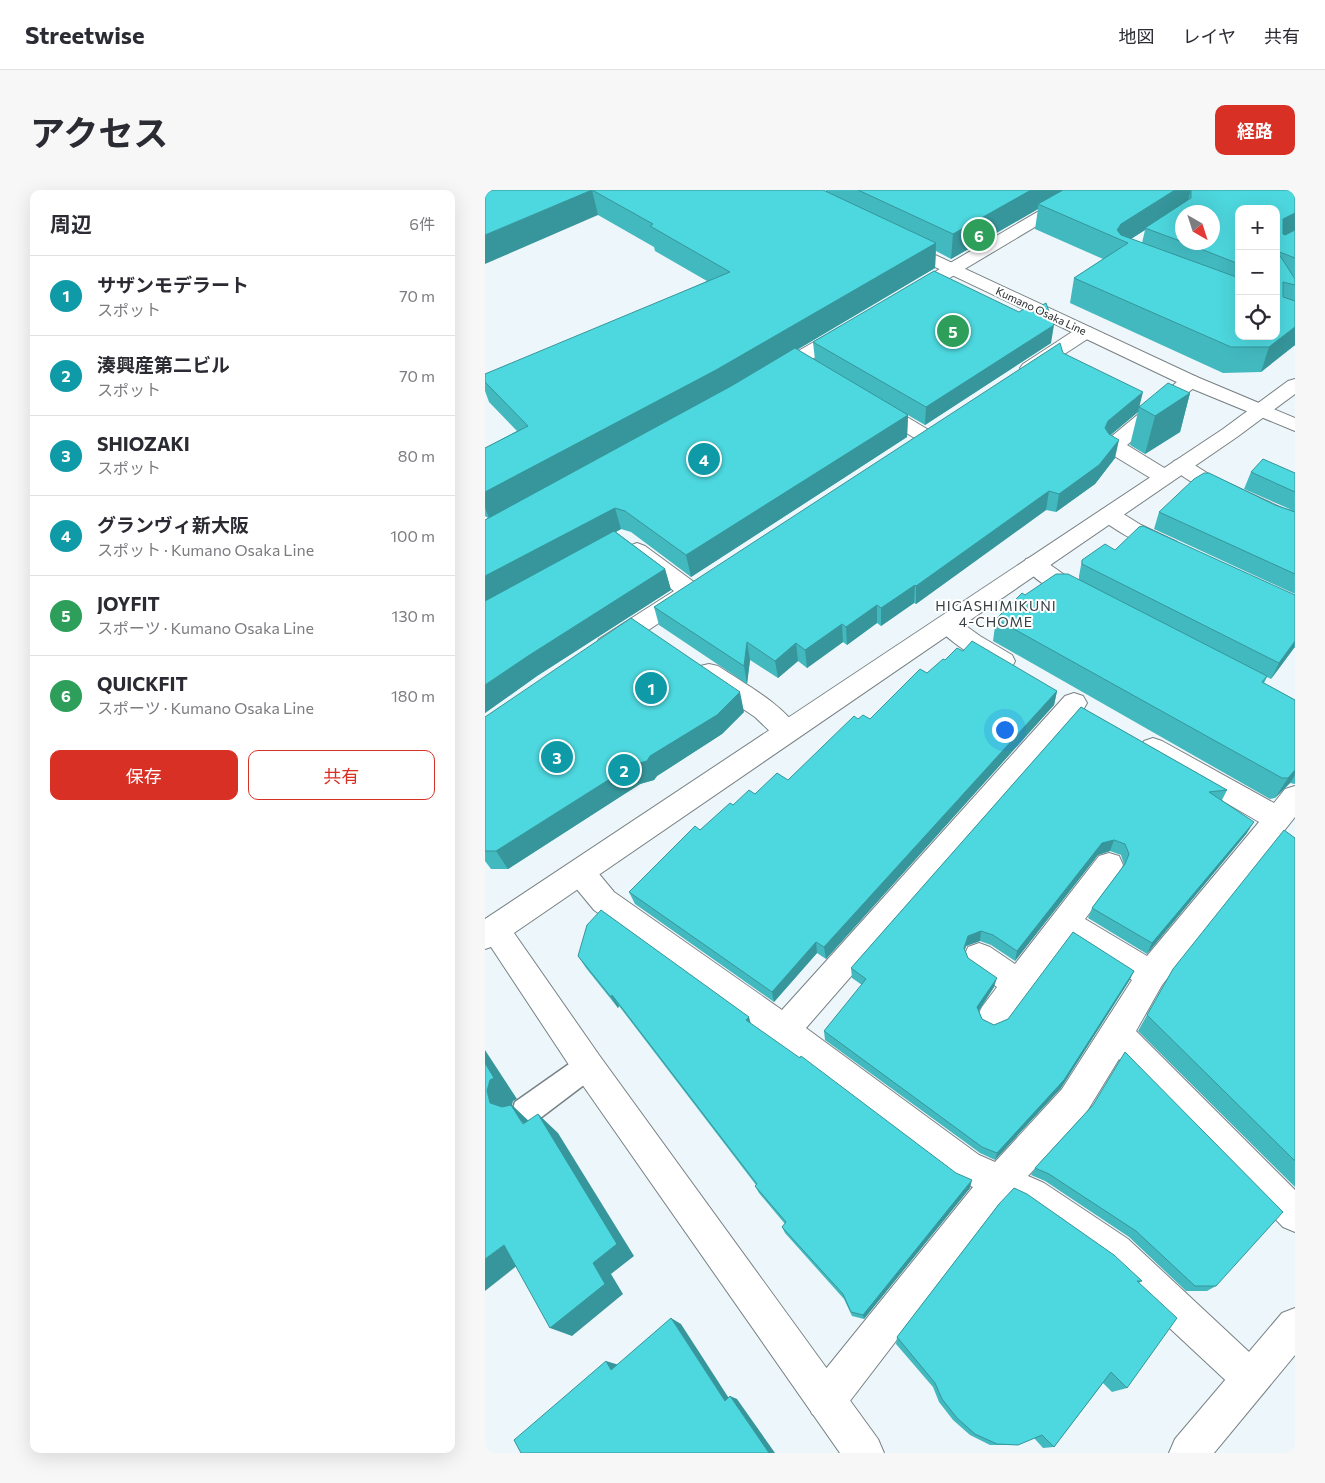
<!DOCTYPE html>
<html lang="ja">
<meta charset="utf-8">
<style>
:root{--surface:#fff;--page:#f7f7f7;--text:#2b2b33;--muted:#7c7c81;--line:#e1e1e2;--accent:#d93025}
body{margin:0;font-family:Commissioner,"Noto Sans JP",sans-serif;background:var(--page);color:var(--text)}
.controls{position:absolute;right:15px;top:15px;display:grid;overflow:hidden;border-radius:10px;box-shadow:0 5px 20px #0002}
.controls button{width:45px;height:45px;display:grid;place-items:center;padding:0;border:0;border-bottom:1px solid var(--line);background:var(--surface);color:var(--text);font:25px sans-serif}
.compass{position:absolute;left:690px;top:15px;width:45px;height:45px;border-radius:50%;background:var(--surface);box-shadow:0 5px 20px #0002;rotate:141deg}
.you{position:absolute;left:519px;top:539px;width:18px;height:18px;margin:-12px;border:4px solid #fff;border-radius:50%;background:#1a73e8;box-shadow:0 0 0 8px #1a73e833}
.badge{display:grid;place-items:center;width:32px;height:32px;border-radius:50%;background:var(--accent);color:#fff;font-size:16px;font-weight:700}
.pin{position:absolute;translate:-50% -50%;border:2px solid #fff;box-shadow:0 1px 5px #0006}
.list{margin:0;padding:0;list-style:none}
h2{display:flex;justify-content:space-between;align-items:center;height:65px;margin:0;padding:0 20px;font-size:21px}
h2 small{font-size:16px;font-weight:400;color:var(--muted)}
.list li{display:grid;grid-template-columns:32px 1fr auto;gap:15px;align-items:center;box-sizing:border-box;height:80px;padding:0 20px;border-top:1px solid var(--line)}
.list b{display:block;font-size:19px;white-space:nowrap}
.list p{margin:0;font-size:16px;white-space:nowrap;color:var(--muted)}
.list em{font-size:16px;font-style:normal;color:var(--muted)}
.actions{display:flex;gap:10px;padding:15px 20px}
.actions a{flex:1;padding:11px 0;border:1px solid var(--accent);border-radius:10px;text-align:center;font-size:18px;color:var(--accent)}
.actions .main{background:var(--accent);color:#fff}
.icon{flex:none;width:28px;height:28px;fill:none;stroke:currentColor;stroke-width:2;stroke-linecap:round;stroke-linejoin:round}
.map{position:relative;flex:none;width:810px;height:1263px;overflow:hidden;border-radius:10px}
header{display:flex;align-items:center;gap:30px;box-sizing:border-box;height:70px;padding:0 25px;background:var(--surface);border-bottom:1px solid var(--line)}
header strong{font-size:24px}
nav{display:flex;gap:28px;margin-inline-start:auto;font-size:18px}
.intro{display:flex;align-items:center;justify-content:space-between;box-sizing:border-box;height:120px;padding:0 30px}
h1{margin:0;font-size:35px}
.button{padding:12px 22px;border-radius:10px;background:var(--accent);color:#fff;font-size:18px;font-weight:700}
main{display:flex;gap:30px;padding:0 30px}
aside{flex:1;background:var(--surface);border-radius:10px;box-shadow:0 5px 20px #0002}
.map>svg:first-child{display:block}
.lines{fill:none;stroke-linecap:round;stroke-linejoin:round}
.service-casing{stroke:#788184;stroke-width:3}
.minor-casing{stroke:#788184;stroke-width:2}
.tertiary-casing{stroke:#788184;stroke-width:2}
.secondary-casing{stroke:#788184;stroke-width:2}
.service{fill:#fff;fill-rule:evenodd}
.minor{fill:#fff;fill-rule:evenodd}
.tertiary{fill:#fff;fill-rule:evenodd}
.secondary{fill:#fff;fill-rule:evenodd}
.wall{fill:#42b9bf;fill-rule:evenodd}
.shaded-wall{fill:#36969b}
.building{fill:#4dd7de;stroke:#36969b}
.labels{text-anchor:middle;stroke-width:4;stroke-linejoin:round;paint-order:stroke}
.far-street-label{font-size:11px;fill:#26292b;stroke:#fff}
.neighbourhood-label{font-size:14px;letter-spacing:1px;fill:#384043;stroke:#fff}
</style>
<header>
<strong>Streetwise</strong>
<nav><a>地図</a><a>レイヤ</a><a>共有</a></nav>
</header>
<div class="intro"><h1>アクセス</h1><a class="button">経路</a></div>
<main>
<aside>
<h2>周辺<small>6件</small></h2>
<ul class="list">
<li><span class="badge" style="background:#0f9aa8">1</span><div><b>サザンモデラート</b><p>スポット</p></div><em>70 m</em></li>
<li><span class="badge" style="background:#0f9aa8">2</span><div><b>湊興産第二ビル</b><p>スポット</p></div><em>70 m</em></li>
<li><span class="badge" style="background:#0f9aa8">3</span><div><b>SHIOZAKI</b><p>スポット</p></div><em>80 m</em></li>
<li><span class="badge" style="background:#0f9aa8">4</span><div><b>グランヴィ新大阪</b><p>スポット · Kumano Osaka Line</p></div><em>100 m</em></li>
<li><span class="badge" style="background:#2e9e5b">5</span><div><b>JOYFIT</b><p>スポーツ · Kumano Osaka Line</p></div><em>130 m</em></li>
<li><span class="badge" style="background:#2e9e5b">6</span><div><b>QUICKFIT</b><p>スポーツ · Kumano Osaka Line</p></div><em>180 m</em></li>
</ul>
<div class="actions"><a class="main">保存</a><a>共有</a></div>
</aside>
<div class="map">
<svg width="810" height="1263" viewBox="0 0 810 1263">
<rect width="100%" height="100%" fill="#edf7fb"/>
<g class="lines">
<!-- service casing -->
<g class="service-casing">
<polygon id="service" points="103,863 112,867 116,876 112,885 50,932 40,935 30,932 27,922 30,912 94,867"/>
</g>
<!-- minor casing -->
<g class="minor-casing">
<g id="minor">
<polygon points="590,0 609,0 607,3 431,108 425,109 419,108 416,104 419,100"/>
<polygon points="362,135 369,137 371,141 369,145 296,187 289,189 282,187 279,183 282,179 355,137"/>
<polygon points="600,136 607,138 609,142 607,146 552,182 545,184 538,182 535,178 538,174 593,138"/>
<polygon points="705,185 712,187 715,191 712,195 642,255 686,282 690,287 686,292 679,294 672,292 621,261 618,256 621,251 698,187"/>
<polygon points="390,210 397,212 447,242 450,246 447,250 440,252 433,250 383,220 380,216 383,212"/>
<path d="M696 269 703 271 727 286 810 324V340C790 335 695 291 686 276L689 271Z"/>
<path d="M624 318 632 320 656 335 692 352 695 357 692 362C689 363 687 365 684 365 673 365 619 335 613 325L616 320Z"/>
<polygon points="152,353 160,356 213,395 217,401 210,409 132,461 123,464 114,461 111,455 114,449 189,401 144,366 141,361 144,356"/>
<path d="M549 367 557 369 581 386 608 400 612 406 608 412C606 413 603 414 601 414 587 415 544 387 538 375L541 369Z"/>
<path d="M462 425 470 428 495 446 527 465 530 471 527 477C522 479 519 480 515 479 501 476 457 447 450 434L454 428Z"/>
<path d="M224 474 233 476C258 493 300 515 315 542L311 549 302 552 293 549 270 527 215 490 212 483 215 476Z"/>
<polygon points="589,503 598,506 602,513 598,520 321,838 494,965 510,972 577,899 647,790 584,750 519,837 508,842 497,837 492,827 497,817 512,797 483,777 479,767 483,757 494,753 505,757 530,774 614,666 624,663 634,666 638,675 634,684 600,729 662,766 774,632 659,565 655,558 659,551 668,548 677,551 789,613 800,599 810,596 810,627 677,795 651,841 810,1000 810,1042 798,1037 634,869 601,923 543,986 559,993 643,1049 778,1175 784,1188 778,1201 765,1207 752,1201 617,1075 535,1017 521,1011 506,1027 355,1224 341,1229 327,1224 322,1210 327,1196 488,997 470,989 288,851 109,720 85,691 81,682 85,673 95,670 105,673 129,702 297,820 580,506"/>
</g>
</g>
<!-- tertiary casing -->
<g class="tertiary-casing">
<g id="tertiary">
<polygon points="810,189 810,204 752,247 29,743 114,865 393,1249 399,1263 355,1263 92,887 6,757 0,759 0,729 738,239 803,191"/>
<polygon points="810,1118 810,1165 729,1263 684,1263 690,1249 797,1123"/>
</g>
</g>
<!-- secondary casing -->
<g class="secondary-casing">
<polygon id="secondary" points="416,49 712,187 810,228 810,241 698,195 410,58 408,54 410,50"/>
</g>
<!-- service -->
<use href="#service" class="service"/>
<!-- minor -->
<use href="#minor" class="minor"/>
<!-- tertiary -->
<use href="#tertiary" class="tertiary"/>
<!-- secondary -->
<use href="#secondary" class="secondary"/>
</g>
<!-- wall -->
<g class="wall">
<path d="M0 0 341 1V0H810V155L776 182 738 183 585 113 589 88 618 69 550 39 553 19 466 69 451 61 450 78 312 160 330 170 328 152 566 153 440 235 361 189 423 225 422 247 206 387 146 342 136 339 131 342 180 379 186 400 52 486 0 523V330L3 328 0 326V258L32 241 4 212 0 201V192L222 91 170 61 169 57 113 25ZM754 19 791 146H754ZM660 40 657 53 646 49Z"/>
<polygon points="578,163 655,216 705,203 695,242 660,264 645,255 653,222 626,245 630,268 610,294 571,322 561,320 431,414 429,413 396,436 392,433 362,455 358,452 322,478 313,471 293,488 265,470 262,494 174,435 169,417"/>
<polygon points="766,282 810,283 810,404 669,339 674,322 790,315 807,320 759,299"/>
<polygon points="630,360 810,405 810,458 809,458 786,489 782,487 779,493 810,510 810,594 805,593 790,608 785,609 508,451 511,429 540,405 594,389 594,386 597,370"/>
<polygon points="478,461 572,501 569,515 341,769 332,763 289,812 150,714 144,702 215,640 248,615 270,604 303,590 373,529 385,529 460,470"/>
<polygon points="596,517 742,600 737,610 762,643 662,764 603,728 607,718 639,675 636,665 625,661 613,665 530,771 506,755 495,751 481,756 480,760 483,768 509,797 494,821 497,829 509,835 649,781 644,791 576,898 510,970 495,963 340,850 339,841 377,795 367,788 366,778"/>
<polygon points="259,522 237,544 172,586 169,590 155,594 23,679 6,679 0,671 0,527"/>
<polygon points="810,648 810,997 653,841 688,779"/>
<polygon points="93,766 266,834 485,998 379,1129 367,1126 359,1109 300,1043 297,1037 300,1034 274,1003 270,996 271,995 134,816 133,818 101,778"/>
<polygon points="608,915 731,1096 722,1101 701,1101 644,1047 560,991 546,985 550,978"/>
<polygon points="514,1014 657,1091 654,1093 642,1198 627,1202 618,1193 569,1257 558,1258 549,1248 533,1255 505,1255 485,1245 468,1230 454,1212 448,1197 411,1154 412,1147"/>
</g>
<!-- shaded-wall -->
<g class="shaded-wall">
<polygon points="0,0 40,0 0,16"/>
<polygon points="107,0 113,25 0,74 0,45"/>
<polygon points="546,0 586,0 553,14 553,19 466,69 468,44"/>
<polygon points="690,0 706,0 702,13 660,38 660,40 641,52 632,40 636,34"/>
<polygon points="810,23 810,44 791,53 798,29"/>
<polygon points="451,53 450,78 235,205 5,330 0,318 0,302"/>
<polygon points="569,135 566,153 440,235 441,217"/>
<polygon points="810,137 810,155 776,182 784,157"/>
<polygon points="658,202 653,222 619,250 620,238 623,231"/>
<polygon points="705,203 695,242 660,264 670,226"/>
<polygon points="423,225 422,247 206,387 201,365"/>
<polygon points="634,250 630,268 610,294 571,322 574,304"/>
<polygon points="564,301 561,320 431,414 431,396"/>
<polygon points="130,318 136,339 0,413 0,386"/>
<polygon points="180,379 186,400 52,486 0,523 0,495 43,466"/>
<polygon points="430,395 429,413 396,436 396,418"/>
<polygon points="392,415 392,433 362,455 361,437"/>
<polygon points="357,434 358,452 322,478 320,460"/>
<polygon points="810,451 809,458 786,489 794,473"/>
<polygon points="262,452 265,470 262,494 259,476"/>
<polygon points="311,453 313,471 293,488 290,471"/>
<polygon points="572,501 569,515 341,769 339,757"/>
<polygon points="255,502 259,522 237,544 172,586 169,590 155,594 23,679 11,661 147,575"/>
<polygon points="810,580 810,585 805,593 790,608 803,588"/>
<polygon points="769,632 762,643 662,764 667,753"/>
<polygon points="629,650 625,661 613,665 530,771 532,761 617,653"/>
<polygon points="496,741 495,751 481,756 477,768 479,758 483,746"/>
<polygon points="331,752 332,763 289,812 287,802"/>
<polygon points="649,781 644,791 576,898 510,970 512,963"/>
<polygon points="512,788 509,797 490,826 492,817"/>
<polygon points="127,805 134,816 133,818 126,807"/>
<polygon points="264,827 267,838 261,830"/>
<polygon points="0,860 32,909 28,911 27,915 48,935 60,953 25,921 5,913 2,901 0,873"/>
<polygon points="53,924 73,943 149,1066 126,1084 138,1104 87,1146 65,1138 108,1073"/>
<polygon points="487,990 485,998 379,1129 378,1125"/>
<polygon points="19,1055 43,1067 0,1101 0,1069"/>
<polygon points="186,1128 196,1134 247,1213 240,1211"/>
<polygon points="121,1171 134,1175 126,1180"/>
<polygon points="245,1206 252,1209 290,1263 284,1263"/>
</g>
<!-- building -->
<g class="building">
<polygon points="8,0 338,0 451,53 231,180 0,302 0,258 43,236 0,192 0,184 245,82 165,36 168,34 107,0 0,45 0,3"/>
<polygon points="373,0 546,0 468,44"/>
<polygon points="578,0 690,0 636,34 632,40 636,45 754,88 754,146 791,146 791,19 754,19 754,74 698,52 728,52 728,22 698,22 698,52 660,38 706,8 706,0 810,0 810,23 798,29 798,44 800,45 810,40 810,68 792,61 810,89 810,95 798,92 798,107 810,111 810,137 784,157 746,157 589,88 643,53 553,14"/>
<polygon points="449,81 534,122 542,117 548,120 561,113 569,135 441,217 328,152"/>
<polygon points="575,153 578,163 658,202 623,231 620,238 624,244 634,250 614,275 574,304 564,301 431,396 430,395 396,418 392,415 361,437 357,434 320,460 311,453 290,471 262,452 259,476 169,417"/>
<polygon points="310,158 423,225 201,365 140,321 130,318 0,386 0,330 248,195"/>
<polygon points="683,193 705,203 670,226 654,217"/>
<polygon points="778,269 810,283 810,302 766,282"/>
<polygon points="719,283 724,283 790,315 810,322 810,384 674,322 709,289"/>
<polygon points="658,336 810,405 810,451 794,473 597,374 597,370 620,354 630,360 654,337"/>
<polygon points="129,341 180,379 43,466 0,495 0,411"/>
<polygon points="571,384 583,384 782,486 777,492 810,510 810,580 803,588 797,588 511,429 537,403 540,405"/>
<polygon points="146,428 255,502 232,525 165,566 162,571 147,575 11,661 0,661 0,527"/>
<polygon points="487,451 572,501 339,757 331,752 287,802 144,702 210,636 215,640 245,613 248,615 264,600 270,604 292,583 303,590 369,526 373,529 378,525 385,529 435,479 442,483 458,469 460,470 472,458 478,461"/>
<polygon points="596,517 742,600 724,602 769,632 667,753 607,718 640,674 644,664 640,654 629,650 617,653 532,761 508,745 496,741 483,746 479,758 483,768 512,788 492,817 497,829 509,835 523,829 588,742 649,781 579,890 512,963 497,957 339,841 381,789 366,778"/>
<polygon points="799,640 810,648 810,971 662,825 688,779"/>
<polygon points="116,720 264,827 261,830 315,868 316,866 471,983 487,990 378,1125 366,1122 358,1104 297,1037 301,1032 270,996 272,994 127,805 126,807 93,766 102,735"/>
<polygon points="640,862 798,1022 731,1096 710,1096 651,1041 564,984 550,978 608,915"/>
<polygon points="0,873 9,888 5,890 2,901 5,913 17,917 26,915 38,934 53,924 132,1054 108,1073 120,1094 65,1138 19,1055 0,1069"/>
<polygon points="529,998 542,1004 629,1065 657,1091 652,1091 692,1128 642,1198 626,1182 569,1257 557,1245 533,1255 512,1254 490,1244 472,1228 457,1209 450,1193 412,1147 514,1014"/>
<polygon points="186,1128 240,1211 245,1206 284,1263 36,1263 29,1250 121,1171 126,1180"/>
</g>
<g class="labels">
<!-- far-street labels -->
<g class="far-street-label">
<text transform="translate(556 121) rotate(25)" y="4">Kumano Osaka Line</text>
</g>
<!-- neighbourhood labels -->
<g class="neighbourhood-label">
<text x="511" y="421">HIGASHIMIKUNI<tspan x="511" dy="16">4-CHOME</tspan></text>
</g>
</g>
</svg>
<div class="controls">
<button>+</button>
<button>−</button>
<button><svg class="icon" aria-label="locate" viewBox="0 0 24 24"><circle cx="12" cy="12" r="6"/><path d="M12 2v4M12 18v4M2 12h4M18 12h4"/></svg></button>
</div>
<svg class="compass" viewBox="-18 -18 36 36"><path d="M0-13l5 13h-10z" fill="#e53935"/><path d="M0 13l5-13h-10z" fill="#7c7c81"/></svg>
<div class="you"></div>
<div class="pin badge" style="left:166px;top:498px;background:#0f9aa8">1</div>
<div class="pin badge" style="left:139px;top:580px;background:#0f9aa8">2</div>
<div class="pin badge" style="left:72px;top:567px;background:#0f9aa8">3</div>
<div class="pin badge" style="left:219px;top:269px;background:#0f9aa8">4</div>
<div class="pin badge" style="left:468px;top:141px;background:#2e9e5b">5</div>
<div class="pin badge" style="left:494px;top:45px;background:#2e9e5b">6</div>
</div>
</main>
